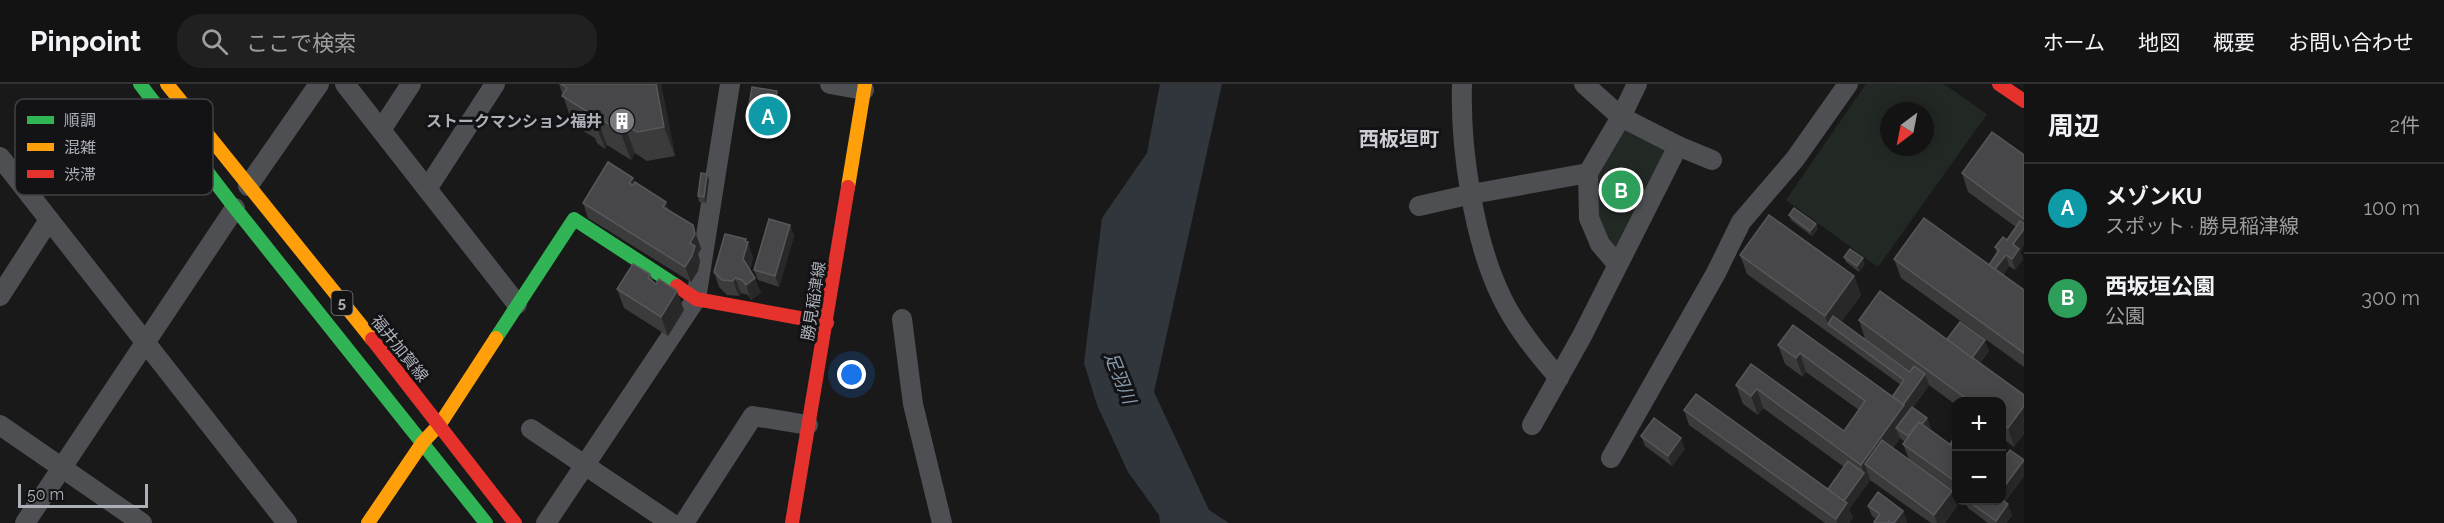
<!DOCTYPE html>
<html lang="ja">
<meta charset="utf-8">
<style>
:root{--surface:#131313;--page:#202021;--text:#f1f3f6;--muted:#9d9ea0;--line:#323233;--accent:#1a73e8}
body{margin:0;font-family:Raleway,"Noto Sans JP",sans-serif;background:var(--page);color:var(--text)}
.controls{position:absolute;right:18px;bottom:18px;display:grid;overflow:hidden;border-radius:12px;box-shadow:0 3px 15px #0003}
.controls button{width:54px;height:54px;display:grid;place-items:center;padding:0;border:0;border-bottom:2px solid var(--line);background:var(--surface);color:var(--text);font:30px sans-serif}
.compass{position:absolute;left:1880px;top:18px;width:54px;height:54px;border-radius:50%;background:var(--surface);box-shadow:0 3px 15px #0003;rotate:212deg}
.scale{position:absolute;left:18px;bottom:15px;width:130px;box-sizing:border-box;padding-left:6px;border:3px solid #acb0b9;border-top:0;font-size:16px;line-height:21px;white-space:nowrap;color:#acb0b9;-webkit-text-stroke:4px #131315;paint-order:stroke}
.you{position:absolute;left:852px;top:291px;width:21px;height:21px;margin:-15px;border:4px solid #fff;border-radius:50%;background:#1a73e8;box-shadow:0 0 0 9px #1a73e833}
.badge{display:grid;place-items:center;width:39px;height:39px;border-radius:50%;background:var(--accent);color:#fff;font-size:20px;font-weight:700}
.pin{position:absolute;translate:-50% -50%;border:3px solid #fff;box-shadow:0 2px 6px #0006}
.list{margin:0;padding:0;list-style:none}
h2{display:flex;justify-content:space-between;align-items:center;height:78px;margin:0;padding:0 24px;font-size:26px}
h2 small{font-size:20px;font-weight:400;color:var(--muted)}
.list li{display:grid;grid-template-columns:39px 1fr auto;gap:18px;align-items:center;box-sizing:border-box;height:90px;padding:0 24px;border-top:2px solid var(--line)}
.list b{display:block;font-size:22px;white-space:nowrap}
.list p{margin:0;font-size:20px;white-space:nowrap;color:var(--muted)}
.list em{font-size:20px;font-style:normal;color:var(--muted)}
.icon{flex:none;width:33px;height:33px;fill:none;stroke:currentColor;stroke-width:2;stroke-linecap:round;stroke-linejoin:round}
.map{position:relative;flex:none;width:2024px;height:439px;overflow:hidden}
header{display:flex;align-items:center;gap:36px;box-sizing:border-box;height:84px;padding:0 30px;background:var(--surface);border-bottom:2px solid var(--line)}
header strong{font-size:28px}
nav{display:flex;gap:33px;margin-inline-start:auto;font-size:21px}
.search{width:420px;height:54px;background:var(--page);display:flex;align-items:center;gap:15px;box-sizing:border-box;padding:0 21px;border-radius:24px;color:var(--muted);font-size:22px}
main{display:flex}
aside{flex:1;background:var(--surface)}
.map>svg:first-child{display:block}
.green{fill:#222823;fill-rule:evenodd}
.water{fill:#30363c}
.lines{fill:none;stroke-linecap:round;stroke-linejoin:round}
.street{stroke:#4e4f52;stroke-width:20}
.fast{stroke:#30b455;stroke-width:14}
.slow{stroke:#ff9f0a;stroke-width:14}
.jam{stroke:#e5322d;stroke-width:14}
.wall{fill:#3b3b3c}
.shaded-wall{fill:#282829}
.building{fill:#47474a;stroke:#57585b;stroke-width:1.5}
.labels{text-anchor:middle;stroke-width:6;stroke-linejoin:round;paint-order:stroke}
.shield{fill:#131315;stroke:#7e8188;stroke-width:1.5}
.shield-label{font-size:15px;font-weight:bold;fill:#acb0b9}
.poi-label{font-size:16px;font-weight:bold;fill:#acb0b9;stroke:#131315;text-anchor:end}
.street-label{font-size:16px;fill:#acb0b9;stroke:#131315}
.water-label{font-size:18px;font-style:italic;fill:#879cb0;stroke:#131315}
.quarter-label{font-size:20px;font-weight:bold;fill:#cdcfd5;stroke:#131315}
.key{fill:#131315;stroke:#414246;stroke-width:1.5}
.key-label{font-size:16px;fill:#acb0b9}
</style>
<header>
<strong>Pinpoint</strong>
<div class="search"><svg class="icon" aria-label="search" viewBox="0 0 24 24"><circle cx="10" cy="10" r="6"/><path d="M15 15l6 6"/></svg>ここで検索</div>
<nav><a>ホーム</a><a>地図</a><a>概要</a><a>お問い合わせ</a></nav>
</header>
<main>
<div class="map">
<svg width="2024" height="439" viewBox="0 0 2024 439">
<rect width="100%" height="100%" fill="#191919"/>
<!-- green -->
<g class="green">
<path d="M1866 0H1944L1987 30 1878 183 1786 116ZM1889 27H1925V63H1889Z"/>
<polygon points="1626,38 1672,64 1618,170 1599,151 1592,91"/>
</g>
<!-- water -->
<polygon class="water" points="1160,0 1222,0 1154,308 1209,426 1229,439 1160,439 1159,431 1128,388 1097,321 1084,279 1102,134 1147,69"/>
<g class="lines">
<!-- street -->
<g class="street">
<polyline points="345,0 517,220"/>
<polyline points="830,0 864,6"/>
<path d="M1462 0C1460 63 1473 154 1501 212 1515 242 1537 269 1559 294"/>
<polyline points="1584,0 1621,33 1678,62 1712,76"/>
<polyline points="381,46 411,0"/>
<polyline points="0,73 287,439"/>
<polyline points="248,102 319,0"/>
<polyline points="427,105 495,0"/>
<polyline points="1419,122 1472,110 1588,89"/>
<polyline points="1617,180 1600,160 1589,134 1588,89 1621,33 1637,0"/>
<polyline points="0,212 49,136"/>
<polyline points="902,235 913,320 942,439"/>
<polyline points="0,341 142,439"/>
<polyline points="1532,341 1582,252 1678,62"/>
<polyline points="531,345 671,439"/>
<polyline points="1611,374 1716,189 1741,138 1795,75 1848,0"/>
<polyline points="25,439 235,124"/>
<polyline points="546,439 696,215 730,0"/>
<polyline points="684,439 753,332 808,341"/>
</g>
<!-- fast -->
<g class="fast">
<polyline points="140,0 235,124 486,439"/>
<polyline points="496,254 574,135 677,202"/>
</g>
<!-- slow -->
<g class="slow">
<polyline points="167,0 372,255"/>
<polyline points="848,103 865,0"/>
<polyline points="368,439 423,358 440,340 496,254"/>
</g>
<!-- jam -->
<g class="jam">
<polyline points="1999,0 2024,17"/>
<polyline points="677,202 696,215 827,239"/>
<polyline points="372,255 515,439"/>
<polyline points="792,439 848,103"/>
</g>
</g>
<!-- wall -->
<g class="wall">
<polygon points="559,0 661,0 675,72 647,77 635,69 631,76 607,61 605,65 597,59 595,54 573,41"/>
<polygon points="782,22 778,47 753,43 748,27"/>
<polygon points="2024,71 2024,161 2020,167 2023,175 2015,186 2009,182 2003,191 2024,206 2024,283 1901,194 1894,175 1989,180 1997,169 1995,163 2007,156 2016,143 1968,108 1962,89"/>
<polygon points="707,90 709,96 706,119 699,118 698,112"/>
<polygon points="634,98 669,127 698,156 701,165 698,170 700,177 698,187 691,198 588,134 583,119"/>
<polygon points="1789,131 1816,140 1818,145 1812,152 1791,136"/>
<polygon points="790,141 794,152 779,203 758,196 754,186"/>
<polygon points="747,158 753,173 750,186 761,209 751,216 748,211 741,209 739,212 727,211 719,203 714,188"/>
<polygon points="1740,171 1854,192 1861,211 1841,238 1910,288 1910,287 1865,255 1859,236 1947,255 1989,267 1980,279 2024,311 2024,350 2014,363 2001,353 2001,318 1956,318 1956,321 1929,301 1913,324 1927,334 1931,345 1930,345 1950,360 1956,351 1956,410 1909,375 1903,360 1905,358 1900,354 1893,364 1952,407 1957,422 1945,439 1931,439 1870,396 1849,425 1853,434 1849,439 1825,439 1689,341 1684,326 1828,405 1844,383 1763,324 1758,331 1743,320 1736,301 1751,280 1844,347 1859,326 1806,288 1803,293 1785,280 1778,261 1793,241 1892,313 1901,301 1747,190"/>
<polygon points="1844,173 1865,180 1859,188 1846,178"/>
<polygon points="650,190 653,197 684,226 668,252 624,224 617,205"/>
<polygon points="1641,352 1685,365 1672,382 1645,362"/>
<polygon points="2001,378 2024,392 2005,418 2012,431 2006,439 1988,439 1968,424 1965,417 2001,417"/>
<polygon points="1868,422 1903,427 1907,437 1906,439 1875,439 1874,438 1876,435 1872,432"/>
</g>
<!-- shaded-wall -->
<g class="shaded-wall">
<polygon points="656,0 661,0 675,72 664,43"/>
<polygon points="777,7 782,22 778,47 773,32"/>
<polygon points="596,32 607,61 605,65 594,36"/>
<polygon points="624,40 635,69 631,76 620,47"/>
<polygon points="707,90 709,96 706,119 704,113"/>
<polygon points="633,94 638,109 629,99"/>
<polygon points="666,118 672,133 663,123"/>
<polygon points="1816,140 1818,145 1812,152 1810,147"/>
<polygon points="693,141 701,165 698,170 700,177 698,187 691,198 685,183"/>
<polygon points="790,141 794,152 779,203 775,192"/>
<polygon points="2024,145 2024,161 2020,167 2023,175 2015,186 2012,175 2013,160"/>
<polygon points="746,155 753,173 748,190 743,175"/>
<polygon points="2006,171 2009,182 1996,200 1992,189"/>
<polygon points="1863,174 1865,180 1859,188 1857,182"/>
<polygon points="1854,192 1861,211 1835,246 1828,240 1825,232"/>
<polygon points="735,194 741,209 739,212 733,197"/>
<polygon points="755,194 761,209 751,216 746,201"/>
<polygon points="677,207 684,226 668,252 661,233"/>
<polygon points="1985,256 1989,267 1976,284 1972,274"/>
<polygon points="1800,269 1806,288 1803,293 1796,274"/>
<polygon points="1925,290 1929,301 1908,331 1896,344 1900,354 1876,388 1865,380 1870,396 1868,400 1861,381"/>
<polygon points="1757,305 1763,324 1758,331 1751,312"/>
<polygon points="2024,322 2024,336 2023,335 2024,339 2024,350 2014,363 2008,344"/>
<polygon points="1927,334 1931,345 1916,366 1912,355"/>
<polygon points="1681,354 1685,365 1672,382 1668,372"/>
<polygon points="2024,376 2024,392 2005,418 2001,407"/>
<polygon points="1864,389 1868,400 1849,425 1853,434 1849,439 1837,439 1836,435 1842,419"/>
<polygon points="1952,407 1957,422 1945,439 1937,439 1934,431"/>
<polygon points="2008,420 2012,431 2006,439 1997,439 1996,437"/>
<polygon points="1903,427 1907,437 1906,439 1894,439"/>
</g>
<!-- building -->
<g class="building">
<polygon points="561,0 656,0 664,43 637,48 624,40 620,47 596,32 594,36 586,30 588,28 562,12 567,4"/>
<polygon points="752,3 777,7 773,32 748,27"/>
<polygon points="1992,48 2024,71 2024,135 1962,89"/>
<polygon points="608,78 633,94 629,99 633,101 635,98 666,118 663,123 693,141 695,150 690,159 695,162 692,172 685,183 583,119"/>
<polygon points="701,89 707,90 704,113 698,112"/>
<polygon points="1794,124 1816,140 1810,147 1789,131"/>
<polygon points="1769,131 1854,192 1825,232 1740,171"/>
<polygon points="1924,134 2024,206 2024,269 1894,175"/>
<polygon points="769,135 790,141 775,192 754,186"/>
<polygon points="2020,137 2024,140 2024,145 2013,160 2019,165 2012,175 2006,171 1995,185 1989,181 1999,166 1995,163 2003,153 2007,156"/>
<polygon points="725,150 746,155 745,157 748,158 743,175 755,194 746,201 742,196 735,194 733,197 722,196 714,188"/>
<polygon points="1850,165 1863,174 1857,182 1844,173"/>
<polygon points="633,180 650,190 648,194 656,200 659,195 677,207 661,233 617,205"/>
<polygon points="1880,207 2024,311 2024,322 2008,344 2001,340 2001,318 1971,318 1859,236"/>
<polygon points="1833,232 1910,288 1914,282 1925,290 1903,321 1892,313 1904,296 1828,240"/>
<polygon points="1960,238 1985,256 1972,274 1947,255"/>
<polygon points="1793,241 1904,321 1861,381 1757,305 1751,312 1736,301 1751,280 1844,347 1865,317 1800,269 1796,274 1778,261"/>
<polygon points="1696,310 1847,419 1836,435 1684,326"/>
<polygon points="1912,323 1927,334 1922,340 1919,338 1908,352 1896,344"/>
<polygon points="1654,334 1681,354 1668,372 1641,352"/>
<polygon points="1919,338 1956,365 1956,398 1903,360"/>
<polygon points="1956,351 1956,365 1950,360"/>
<polygon points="1882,356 1952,407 1934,431 1865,380"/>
<polygon points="2010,366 2024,376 2001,407 2001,378"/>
<polygon points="1848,377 1864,389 1844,417 1828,405"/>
<polygon points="1878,408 1903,427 1894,439 1892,439 1889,437 1888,439 1876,439 1874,438 1880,430 1868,422"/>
<polygon points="2001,415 2008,420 1996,437 1968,417 2001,417"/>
</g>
<!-- icons -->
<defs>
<g id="building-disc" transform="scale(1.35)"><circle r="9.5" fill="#797b81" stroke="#131315"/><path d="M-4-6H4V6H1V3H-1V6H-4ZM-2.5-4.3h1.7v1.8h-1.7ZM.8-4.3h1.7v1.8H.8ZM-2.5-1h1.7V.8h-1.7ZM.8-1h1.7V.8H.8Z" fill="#fff"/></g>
</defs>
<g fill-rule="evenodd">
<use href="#building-disc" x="622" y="37"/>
</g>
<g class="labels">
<!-- shield labels -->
<rect class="shield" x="331.5" y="207" width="21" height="24" rx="4.5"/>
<g class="shield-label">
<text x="342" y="224">5</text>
</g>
<!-- poi labels -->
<g class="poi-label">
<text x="602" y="43">ストークマンション福井</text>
</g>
<!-- street labels -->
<g class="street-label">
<text transform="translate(813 217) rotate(-81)" y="6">勝見稲津線</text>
<text transform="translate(400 264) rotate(51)" y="6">福井加賀線</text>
</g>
<!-- water labels -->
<g class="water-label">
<text transform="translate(1120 294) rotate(68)" y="6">足羽川</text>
</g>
<!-- quarter labels -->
<g class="quarter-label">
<text x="1399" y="62">西板垣町</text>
</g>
</g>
<!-- legend -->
<rect x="15" y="15" width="198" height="96" rx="9" class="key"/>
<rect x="27" y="32" width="27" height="8" fill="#30b455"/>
<rect x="27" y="59" width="27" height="8" fill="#ff9f0a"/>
<rect x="27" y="86" width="27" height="8" fill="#e5322d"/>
<g class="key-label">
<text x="64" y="42">順調</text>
<text x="64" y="69">混雑</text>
<text x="64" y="96">渋滞</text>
</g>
</svg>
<div class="controls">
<button>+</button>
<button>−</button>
</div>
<svg class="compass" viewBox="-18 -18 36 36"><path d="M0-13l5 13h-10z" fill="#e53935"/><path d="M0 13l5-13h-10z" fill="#9d9ea0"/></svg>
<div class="scale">50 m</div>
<div class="you"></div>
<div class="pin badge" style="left:768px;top:32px;background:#0f9aa8">A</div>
<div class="pin badge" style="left:1621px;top:106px;background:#2e9e5b">B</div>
</div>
<aside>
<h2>周辺<small>2件</small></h2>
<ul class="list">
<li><span class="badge" style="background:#0f9aa8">A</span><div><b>メゾンKU</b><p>スポット · 勝見稲津線</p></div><em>100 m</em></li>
<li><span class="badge" style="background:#2e9e5b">B</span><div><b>西坂垣公園</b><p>公園</p></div><em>300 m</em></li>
</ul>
</aside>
</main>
